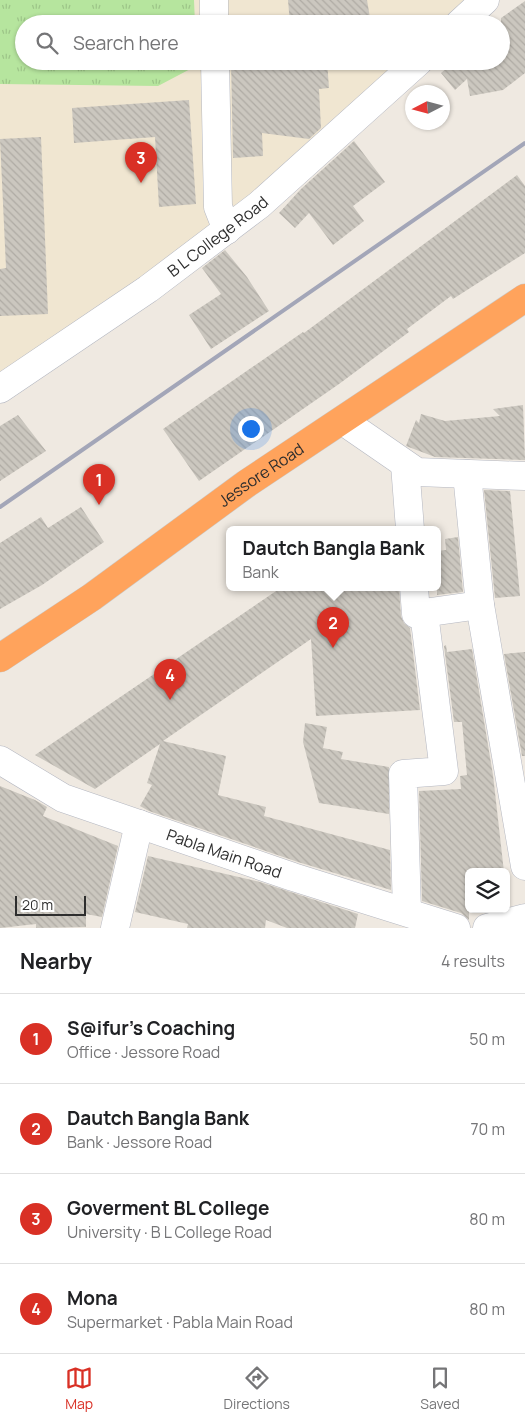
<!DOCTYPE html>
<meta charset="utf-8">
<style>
:root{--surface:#fff;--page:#f2f2f2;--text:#202124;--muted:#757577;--line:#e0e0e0;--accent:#d93025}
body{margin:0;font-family:Manrope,sans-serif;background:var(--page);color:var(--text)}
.controls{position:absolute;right:15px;bottom:15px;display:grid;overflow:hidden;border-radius:8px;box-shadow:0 1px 4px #0004}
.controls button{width:45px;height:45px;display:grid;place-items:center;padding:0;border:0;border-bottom:1px solid var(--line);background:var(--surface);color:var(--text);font:25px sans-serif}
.compass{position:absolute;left:405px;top:85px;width:45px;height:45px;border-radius:50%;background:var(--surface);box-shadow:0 1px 4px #0004;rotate:264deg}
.scale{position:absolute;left:15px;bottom:12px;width:71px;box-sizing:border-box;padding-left:5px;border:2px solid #2e2e2e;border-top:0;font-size:14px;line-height:18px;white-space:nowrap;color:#2e2e2e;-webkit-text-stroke:4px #fff;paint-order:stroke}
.you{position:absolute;left:250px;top:428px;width:18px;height:18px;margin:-12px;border:4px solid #fff;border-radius:50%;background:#1a73e8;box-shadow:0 0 0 8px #1a73e833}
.badge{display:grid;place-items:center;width:32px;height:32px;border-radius:50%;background:var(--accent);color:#fff;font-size:16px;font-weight:700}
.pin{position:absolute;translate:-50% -41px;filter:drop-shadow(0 1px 2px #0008)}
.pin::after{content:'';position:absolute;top:26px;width:18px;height:15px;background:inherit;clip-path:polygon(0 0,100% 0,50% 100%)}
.popup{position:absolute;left:226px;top:526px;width:215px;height:65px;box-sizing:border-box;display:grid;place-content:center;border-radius:8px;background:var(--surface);filter:drop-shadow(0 1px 4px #0005);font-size:16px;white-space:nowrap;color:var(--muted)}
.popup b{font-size:19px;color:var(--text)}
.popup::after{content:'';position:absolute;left:50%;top:100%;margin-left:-10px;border:10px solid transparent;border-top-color:var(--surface)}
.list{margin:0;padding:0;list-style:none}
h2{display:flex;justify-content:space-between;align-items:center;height:65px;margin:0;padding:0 20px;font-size:21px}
h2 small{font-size:16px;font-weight:400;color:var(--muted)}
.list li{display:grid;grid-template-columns:32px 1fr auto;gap:15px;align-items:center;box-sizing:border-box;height:90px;padding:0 20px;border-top:1px solid var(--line)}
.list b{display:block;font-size:19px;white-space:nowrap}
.list p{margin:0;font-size:16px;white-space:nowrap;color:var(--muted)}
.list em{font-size:16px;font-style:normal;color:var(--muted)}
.icon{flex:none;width:28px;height:28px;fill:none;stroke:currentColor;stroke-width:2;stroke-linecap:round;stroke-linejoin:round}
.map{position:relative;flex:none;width:525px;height:928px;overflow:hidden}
.search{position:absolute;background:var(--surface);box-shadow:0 1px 4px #0004;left:15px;right:15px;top:15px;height:55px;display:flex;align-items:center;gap:12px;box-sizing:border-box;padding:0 18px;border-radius:28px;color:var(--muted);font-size:19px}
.sheet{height:425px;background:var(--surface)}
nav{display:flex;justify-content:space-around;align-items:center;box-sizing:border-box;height:70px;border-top:1px solid var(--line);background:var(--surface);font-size:14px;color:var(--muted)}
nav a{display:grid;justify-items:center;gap:2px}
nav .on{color:var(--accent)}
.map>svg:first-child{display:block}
.education{fill:#f0e6d1}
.park{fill:url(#park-tufts)}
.building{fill:url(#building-back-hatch)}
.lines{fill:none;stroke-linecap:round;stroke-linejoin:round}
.minor-casing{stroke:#b4b7c1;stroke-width:29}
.highway-casing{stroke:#c9c9c9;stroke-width:29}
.minor{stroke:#fff;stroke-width:28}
.highway{stroke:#ffa35c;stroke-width:28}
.rail{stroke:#a3a6b8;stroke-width:4}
.labels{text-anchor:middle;stroke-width:4.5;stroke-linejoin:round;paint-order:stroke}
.street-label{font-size:16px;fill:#2e2e2e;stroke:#fff}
</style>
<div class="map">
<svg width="525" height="928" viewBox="0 0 525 928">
<defs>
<pattern id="park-tufts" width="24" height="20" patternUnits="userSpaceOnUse" patternTransform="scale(1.25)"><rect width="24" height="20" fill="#b6e59e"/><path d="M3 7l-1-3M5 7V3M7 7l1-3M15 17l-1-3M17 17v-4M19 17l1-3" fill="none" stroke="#9dc588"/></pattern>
<pattern id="building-back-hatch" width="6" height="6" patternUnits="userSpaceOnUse" patternTransform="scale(1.25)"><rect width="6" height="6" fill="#cbc7bf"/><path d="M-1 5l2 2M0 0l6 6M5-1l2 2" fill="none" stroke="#afaba4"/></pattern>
</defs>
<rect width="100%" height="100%" fill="#efe9e1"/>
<!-- education -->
<polygon class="education" points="0,0 485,0 459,24 24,24 24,61 419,61 386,92 0,389"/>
<!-- park -->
<polygon class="park" points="0,0 194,0 195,24 24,24 24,61 196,61 196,66 158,86 0,84"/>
<!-- building -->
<g class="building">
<polygon points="288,0 367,0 371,24 290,24"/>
<polygon points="525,1 525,73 503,90 470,96 467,79 455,90 441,73 455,61 501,61 501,18"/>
<polygon points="231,61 327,61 329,88 319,89 321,128 309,139 262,133 263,156 233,158"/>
<polygon points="189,100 196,204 159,207 155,137 74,143 72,108"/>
<polygon points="41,137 48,314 0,316 0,269 6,268 0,139"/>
<polygon points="354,141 385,182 353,206 364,221 333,245 309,213 295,228 279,213 301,189"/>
<polygon points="517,175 525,186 525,253 453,299 451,296 407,329 409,332 339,384 199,481 163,429 303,332 304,333"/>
<polygon points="225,250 247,277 269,311 211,349 189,315 221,294 202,268"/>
<polygon points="523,405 525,460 435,457 406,446 416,420 419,423 421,414 445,421 500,416 493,409"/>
<polygon points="18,415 46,451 0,481 0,426"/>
<polygon points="484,490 510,491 520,596 495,598"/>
<polygon points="81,507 104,542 42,585 0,609 0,543 41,517 48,528"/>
<polygon points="458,537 463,592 437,595 437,551 446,550 445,539"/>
<polygon points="282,587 399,587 401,616 404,623 410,628 420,710 316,716 311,639 163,741 226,756 218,795 266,807 264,816 390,850 391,890 298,862 149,811 140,806 152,785 147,783 160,744 95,789 35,755"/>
<polygon points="446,645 447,652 472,649 493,775 504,872 469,872 469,920 461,913 422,901 419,791 461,789 460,776 467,775 462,722 454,722 444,646"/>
<polygon points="525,652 525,756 522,756 504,654"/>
<polygon points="305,723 327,727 323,748 343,752 341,759 389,767 389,814 319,803 303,742"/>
<polygon points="0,786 35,800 47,807 43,816 118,846 102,917 86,914 86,927 36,928 36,924 0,928"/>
<polygon points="148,856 260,882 358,914 355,928 287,928 266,920 265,928 187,928 188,924 135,912"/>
</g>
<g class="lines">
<!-- minor casing -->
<g class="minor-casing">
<g id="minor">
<polyline points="214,0 214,24"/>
<polyline points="459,24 485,0"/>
<polyline points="215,61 218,207 227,230"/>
<path id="s1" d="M0 389 148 289 259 205 419 61"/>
<polyline points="343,421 417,472 525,476"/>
<polyline points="405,465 410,529"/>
<polyline points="467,474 480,605 525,866"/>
<polyline points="414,587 416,614 480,605"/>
<path id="s2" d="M0 760 63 798 293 877 456 928"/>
<polyline points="407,912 403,774 444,771 424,613"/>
<polyline points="115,928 139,824"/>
<polyline points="487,928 525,918"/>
</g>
</g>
<!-- highway casing -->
<g class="highway-casing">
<g id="highway">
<path id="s3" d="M0 658 92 597 246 484 525 298"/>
</g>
</g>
<!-- minor -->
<use href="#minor" class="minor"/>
<!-- highway -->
<use href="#highway" class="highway"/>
<!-- rail -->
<polyline class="rail" points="0,507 525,143"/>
</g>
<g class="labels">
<!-- street labels -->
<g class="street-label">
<text dy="6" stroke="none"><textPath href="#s1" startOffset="266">B L College Road</textPath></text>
<text dy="6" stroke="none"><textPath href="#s3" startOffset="319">Jessore Road</textPath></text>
<text dy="6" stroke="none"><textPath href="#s2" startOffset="244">Pabla Main Road</textPath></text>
</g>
</g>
</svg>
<div class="controls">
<button><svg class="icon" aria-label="layers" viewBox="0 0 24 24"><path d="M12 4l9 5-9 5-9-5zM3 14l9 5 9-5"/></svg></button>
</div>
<svg class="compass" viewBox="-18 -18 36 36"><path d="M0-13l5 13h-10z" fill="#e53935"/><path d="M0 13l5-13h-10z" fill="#757577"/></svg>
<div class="scale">20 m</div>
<div class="you"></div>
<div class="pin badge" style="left:99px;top:505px">1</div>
<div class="pin badge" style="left:333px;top:648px">2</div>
<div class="popup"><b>Dautch Bangla Bank</b>Bank</div>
<div class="pin badge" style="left:141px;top:183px">3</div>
<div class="pin badge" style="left:170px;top:700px">4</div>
<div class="search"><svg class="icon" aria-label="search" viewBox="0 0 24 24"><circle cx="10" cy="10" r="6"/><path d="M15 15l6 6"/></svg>Search here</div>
</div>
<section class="sheet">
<h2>Nearby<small>4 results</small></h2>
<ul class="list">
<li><span class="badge">1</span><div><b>S@ifur's Coaching</b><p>Office · Jessore Road</p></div><em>50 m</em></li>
<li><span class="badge">2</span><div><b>Dautch Bangla Bank</b><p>Bank · Jessore Road</p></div><em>70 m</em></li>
<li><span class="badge">3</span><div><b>Goverment BL College</b><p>University · B L College Road</p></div><em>80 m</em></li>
<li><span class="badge">4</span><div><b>Mona</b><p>Supermarket · Pabla Main Road</p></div><em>80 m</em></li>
</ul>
</section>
<nav>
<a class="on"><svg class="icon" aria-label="map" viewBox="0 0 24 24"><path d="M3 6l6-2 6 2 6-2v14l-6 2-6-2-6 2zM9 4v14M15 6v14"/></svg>Map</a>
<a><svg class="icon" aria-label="directions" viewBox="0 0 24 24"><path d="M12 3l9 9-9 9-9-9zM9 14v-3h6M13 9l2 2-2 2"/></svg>Directions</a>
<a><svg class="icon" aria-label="saved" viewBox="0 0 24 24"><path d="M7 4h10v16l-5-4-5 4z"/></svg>Saved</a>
</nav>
